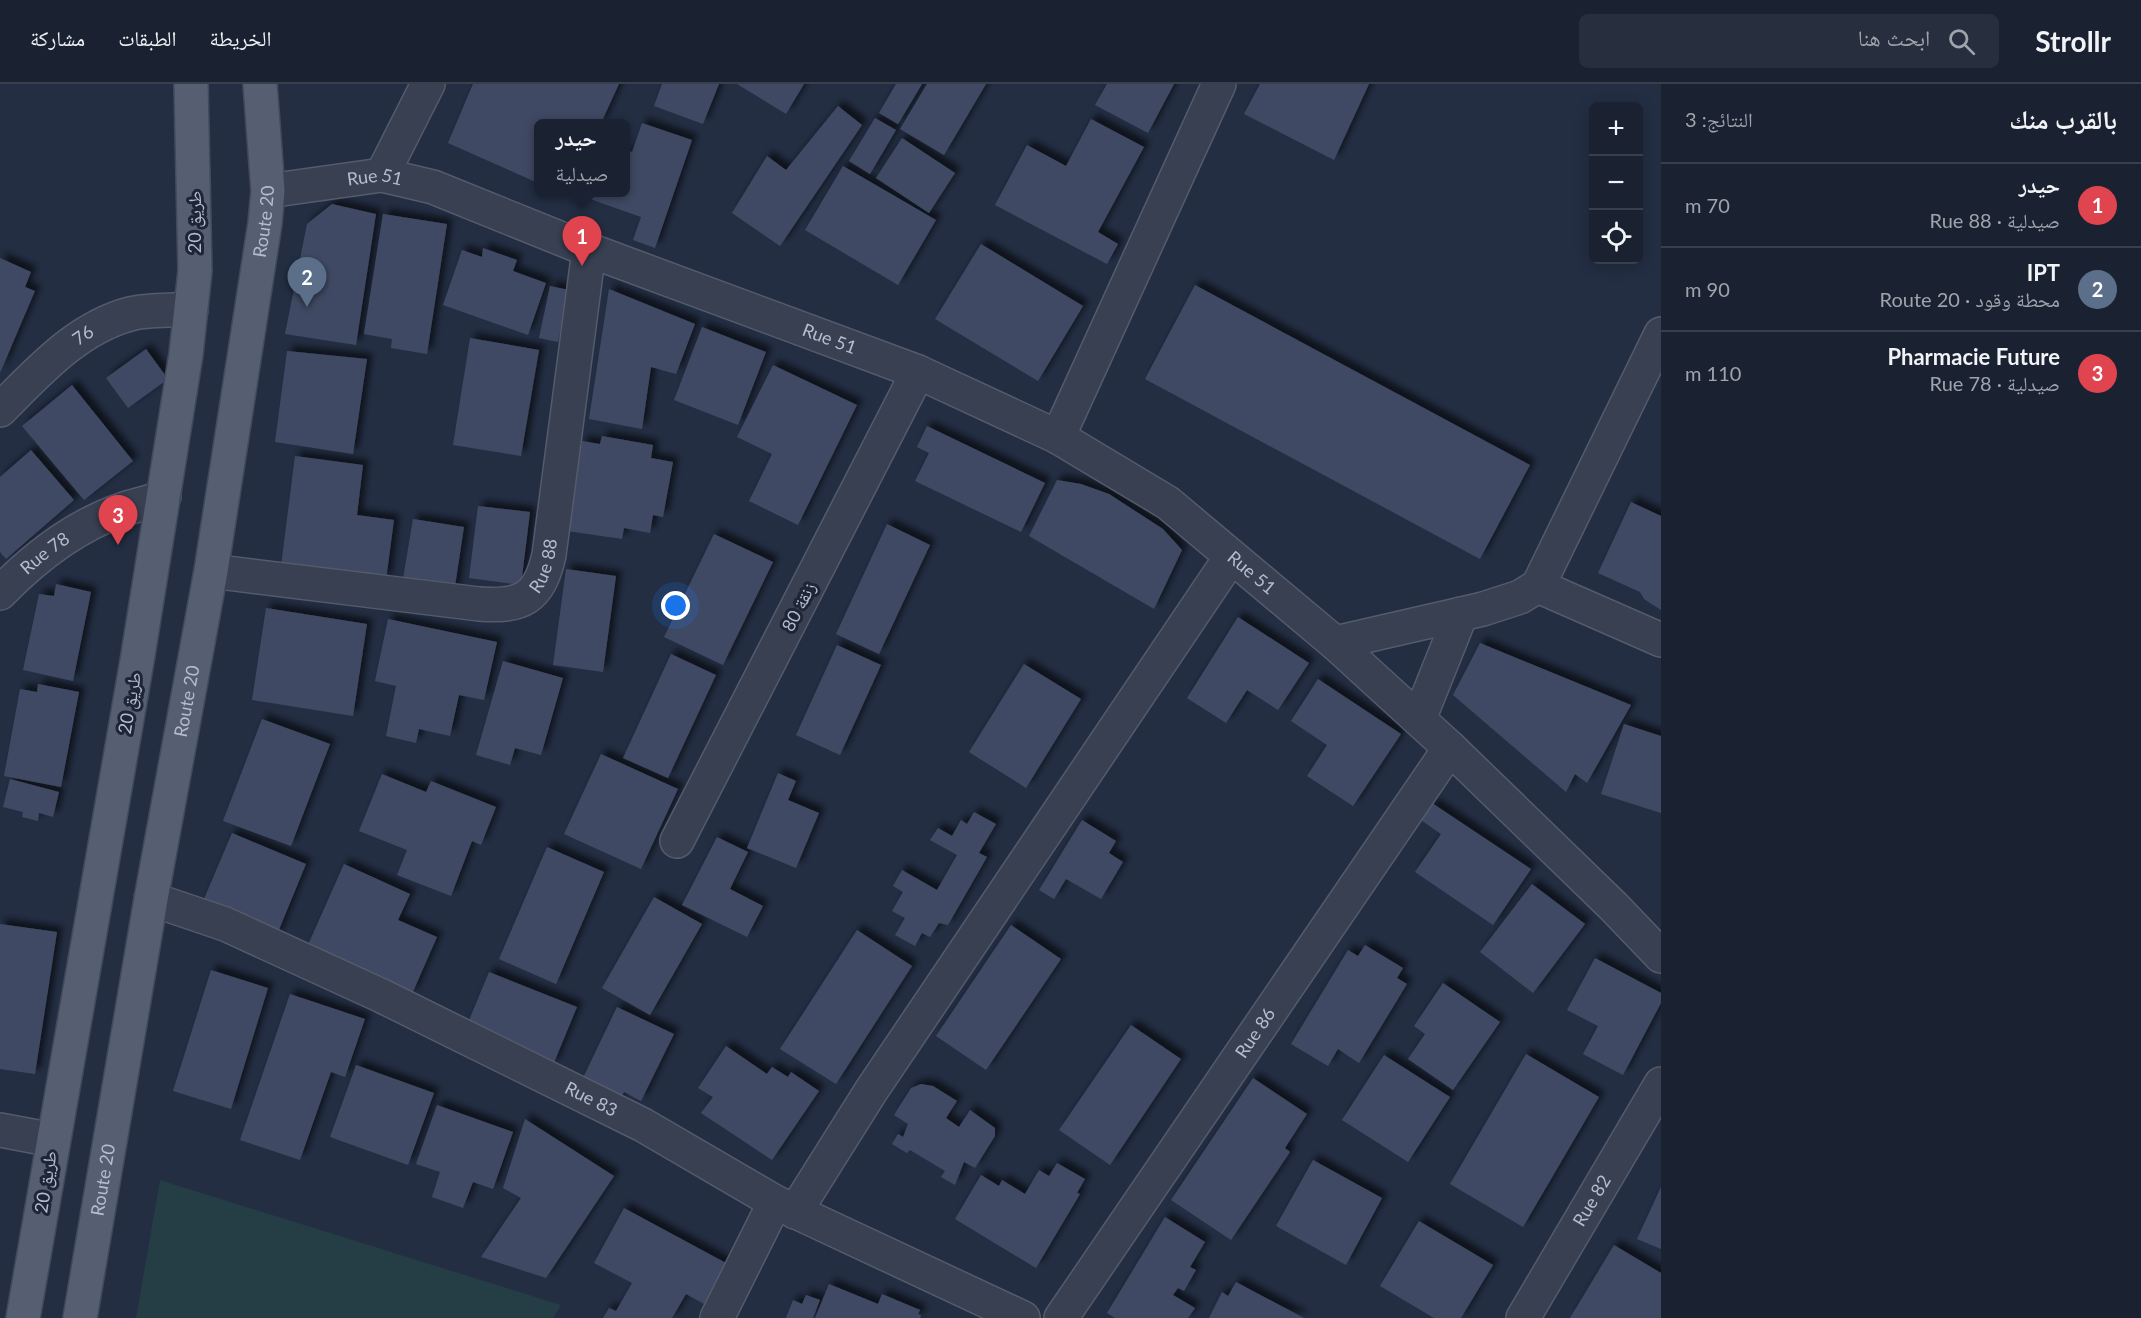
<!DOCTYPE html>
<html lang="ar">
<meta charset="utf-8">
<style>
:root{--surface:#1a2232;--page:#272f3e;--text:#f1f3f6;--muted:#9fa4ac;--line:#383f4d;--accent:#87aaff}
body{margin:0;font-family:Lato,"Noto Naskh Arabic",sans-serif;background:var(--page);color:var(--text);direction:rtl}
.controls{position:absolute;right:18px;top:18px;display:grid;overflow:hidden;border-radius:9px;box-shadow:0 3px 15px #0003}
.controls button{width:54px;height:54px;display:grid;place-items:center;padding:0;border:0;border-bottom:2px solid var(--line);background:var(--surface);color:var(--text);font:30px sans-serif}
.you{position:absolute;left:676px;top:522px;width:21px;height:21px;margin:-15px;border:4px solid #fff;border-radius:50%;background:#1a73e8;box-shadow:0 0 0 9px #1a73e833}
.badge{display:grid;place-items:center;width:39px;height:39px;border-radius:50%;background:var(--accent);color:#fff;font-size:20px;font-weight:700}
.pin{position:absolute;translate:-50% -50px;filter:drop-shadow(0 2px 3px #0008)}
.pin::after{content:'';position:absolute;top:32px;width:21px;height:18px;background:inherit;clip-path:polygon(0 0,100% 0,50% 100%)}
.popup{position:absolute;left:534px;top:35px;width:96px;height:78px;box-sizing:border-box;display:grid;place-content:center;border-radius:9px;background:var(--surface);filter:drop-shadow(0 2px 4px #0005);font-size:20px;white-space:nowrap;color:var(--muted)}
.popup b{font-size:22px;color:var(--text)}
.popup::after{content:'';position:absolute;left:50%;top:100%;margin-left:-12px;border:12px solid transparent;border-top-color:var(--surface)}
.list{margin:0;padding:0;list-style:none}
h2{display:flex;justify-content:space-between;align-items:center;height:78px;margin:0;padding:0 24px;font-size:26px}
h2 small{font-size:20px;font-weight:400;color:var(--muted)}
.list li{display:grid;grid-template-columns:39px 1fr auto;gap:18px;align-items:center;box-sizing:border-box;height:84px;padding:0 24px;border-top:2px solid var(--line)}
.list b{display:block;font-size:22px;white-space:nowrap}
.list p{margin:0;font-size:20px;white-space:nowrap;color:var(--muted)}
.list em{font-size:20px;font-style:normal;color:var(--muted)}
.icon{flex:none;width:33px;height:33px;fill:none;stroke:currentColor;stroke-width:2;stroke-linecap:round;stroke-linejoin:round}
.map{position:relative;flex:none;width:1661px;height:1234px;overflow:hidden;direction:ltr}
header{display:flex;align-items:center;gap:36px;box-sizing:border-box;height:84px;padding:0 30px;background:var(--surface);border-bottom:2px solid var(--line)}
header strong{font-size:28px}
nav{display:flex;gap:33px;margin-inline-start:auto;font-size:21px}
.search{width:420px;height:54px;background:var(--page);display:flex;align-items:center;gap:15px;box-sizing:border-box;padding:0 21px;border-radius:9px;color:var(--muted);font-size:22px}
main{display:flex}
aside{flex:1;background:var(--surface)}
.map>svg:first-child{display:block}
.green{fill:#253d44}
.building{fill:#404a63;filter:url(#shadow)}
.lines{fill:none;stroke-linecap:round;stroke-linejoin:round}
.minor-casing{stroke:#535b6c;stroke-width:36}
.major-casing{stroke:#42495b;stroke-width:36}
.minor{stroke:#384052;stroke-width:33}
.major{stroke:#565f72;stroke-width:33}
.labels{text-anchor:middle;stroke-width:6;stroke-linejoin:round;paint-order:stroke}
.street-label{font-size:18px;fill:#b5bccc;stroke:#1d2537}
</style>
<header>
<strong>Strollr</strong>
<div class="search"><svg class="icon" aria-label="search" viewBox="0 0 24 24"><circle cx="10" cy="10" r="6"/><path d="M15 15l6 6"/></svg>ابحث هنا</div>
<nav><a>الخريطة</a><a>الطبقات</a><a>مشاركة</a></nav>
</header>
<main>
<aside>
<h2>بالقرب منك<small>النتائج: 3</small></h2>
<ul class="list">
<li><span class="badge" style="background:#e0444e">1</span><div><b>حيدر</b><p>صيدلية · Rue 88</p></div><em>70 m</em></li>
<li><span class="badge" style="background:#5c6f8a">2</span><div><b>IPT</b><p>محطة وقود · Route 20</p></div><em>90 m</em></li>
<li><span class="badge" style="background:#e0444e">3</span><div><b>Pharmacie Future</b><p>صيدلية · Rue 78</p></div><em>110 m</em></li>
</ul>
</aside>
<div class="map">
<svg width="1661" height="1234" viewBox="0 0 1661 1234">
<defs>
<filter id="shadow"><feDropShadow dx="5.5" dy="-5.5" stdDeviation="3" flood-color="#0009"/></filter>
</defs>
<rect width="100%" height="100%" fill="#232e43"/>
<!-- green -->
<polygon class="green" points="160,1096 561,1221 553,1234 136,1234"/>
<!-- building -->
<g class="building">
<polygon points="473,0 619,0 601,39 538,39 538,99 448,59"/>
<polygon points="662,0 719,0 703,40 654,22"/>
<polygon points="737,0 804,0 786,30"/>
<polygon points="896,0 922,0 898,40 879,29"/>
<polygon points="927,0 986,0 944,71 900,45"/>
<polygon points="1107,0 1174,0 1148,49 1095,21"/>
<polygon points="1260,0 1369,0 1334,76 1244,30"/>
<polygon points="838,22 862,41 780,162 732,129 767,72 786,86"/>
<polygon points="875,34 896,46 870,90 849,77"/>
<polygon points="1091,35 1144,63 1098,148 1118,160 1107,180 995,121 1027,61 1066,82"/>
<polygon points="642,39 692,56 655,164 633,156 641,133 587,114 589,108 626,108 626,66 632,68"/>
<polygon points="902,54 955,89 929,129 876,94"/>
<polygon points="843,82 936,136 898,201 805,146"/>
<polygon points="332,120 376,130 356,261 285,250 307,140"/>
<polygon points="383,130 447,140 427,270 391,264 392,255 364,250"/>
<polygon points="981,160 1083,222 1038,297 935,235"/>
<polygon points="483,164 517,176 513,187 546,199 528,251 443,221 462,166 482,173"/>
<polygon points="0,174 31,188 25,203 35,207 0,289"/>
<polygon points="1195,201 1530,381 1480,475 1145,295"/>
<polygon points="550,202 569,206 558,258 539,254"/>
<polygon points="609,205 695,240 676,290 651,283 642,345 589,335"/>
<polygon points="702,243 766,268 738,341 674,316"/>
<polygon points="470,254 539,266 521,372 453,361"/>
<polygon points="146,265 168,295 128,324 106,294"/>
<polygon points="287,267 367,275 353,370 275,358"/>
<polygon points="773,281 857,321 798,441 749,417 772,370 737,353"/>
<polygon points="72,301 133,377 84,416 22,342"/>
<polygon points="927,342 1045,399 1021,448 915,397 929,369 917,363"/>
<polygon points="602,352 653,361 651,374 673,378 663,433 653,431 650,449 624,444 622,455 567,447 582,357 600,360"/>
<polygon points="31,366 74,416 6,475 0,468 0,393"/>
<polygon points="295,372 363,381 357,431 394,436 386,496 281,482"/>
<polygon points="1057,396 1081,400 1109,410 1163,445 1182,466 1154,525 1029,452"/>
<polygon points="1631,418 1661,432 1661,526 1644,515 1640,508 1598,489"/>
<polygon points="478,422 530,428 521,501 469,494"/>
<polygon points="413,435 464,443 454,509 402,501"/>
<polygon points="887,440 930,461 879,570 836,550"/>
<polygon points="714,450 773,478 723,581 664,553"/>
<polygon points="566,485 616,492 603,588 553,581"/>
<polygon points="56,500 91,508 73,597 23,586 39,510 54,512"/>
<polygon points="266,524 367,540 353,632 252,616"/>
<polygon points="1238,533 1309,579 1278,626 1247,606 1226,639 1187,614"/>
<polygon points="388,535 497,558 484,616 459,611 450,652 419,645 416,659 386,652 396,602 375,597"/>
<polygon points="1480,559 1631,621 1587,699 1575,690 1566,708 1453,611"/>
<polygon points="837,561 881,581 840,671 796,651"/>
<polygon points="671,570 716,591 668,694 623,674"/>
<polygon points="503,577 563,594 541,671 515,664 510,681 476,671"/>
<polygon points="1024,580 1081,615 1026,704 969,668"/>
<polygon points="1318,595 1401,650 1353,722 1307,692 1327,661 1291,637"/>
<polygon points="38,600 79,608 61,703 4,692 20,605 37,608"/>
<polygon points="262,635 330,660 291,762 223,737"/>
<polygon points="1624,640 1661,652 1661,729 1601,710"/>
<polygon points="601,670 678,705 641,785 564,750"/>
<polygon points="778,689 796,697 788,716 819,729 796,784 747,764"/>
<polygon points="382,690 426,708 431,697 496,723 481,761 472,757 451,812 397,791 407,766 359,747"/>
<polygon points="10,695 59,708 53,733 39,729 38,737 22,733 23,728 3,723"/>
<polygon points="1432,719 1531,785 1493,841 1415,788 1441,750 1421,736"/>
<polygon points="974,728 996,740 979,769 987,773 948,841 939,839 930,853 922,849 915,862 895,851 905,834 892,827 903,808 893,802 902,786 937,806 957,771 930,756 938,744 952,752 961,736 967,740"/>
<polygon points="1082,736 1116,757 1109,769 1123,778 1101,815 1066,795 1054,815 1039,806"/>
<polygon points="232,749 306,780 276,853 201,822"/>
<polygon points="717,753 748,768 730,805 763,822 747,853 682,821"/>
<polygon points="547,763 604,788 556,900 499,875"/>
<polygon points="344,780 410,810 398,836 437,853 412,910 307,863"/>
<polygon points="1532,800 1585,840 1533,909 1480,868"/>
<polygon points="654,813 702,840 650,931 602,904"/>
<polygon points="0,840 57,848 35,990 0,985"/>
<polygon points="1011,841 1061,875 986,986 936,952"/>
<polygon points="857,846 912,882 836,1000 780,965"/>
<polygon points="1365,861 1403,884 1397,894 1407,900 1359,979 1338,965 1328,982 1291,960 1348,866 1358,872"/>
<polygon points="1595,874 1661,909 1661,919 1623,991 1583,970 1598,942 1567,926"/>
<polygon points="211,886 268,904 231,1025 173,1007"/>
<polygon points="489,888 577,923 553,981 465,946"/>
<polygon points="1443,899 1500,938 1453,1006 1408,975 1425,950 1414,942"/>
<polygon points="290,910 365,935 345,993 331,988 300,1076 240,1056"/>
<polygon points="617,923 674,950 641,1017 624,1008 619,1017 581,998"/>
<polygon points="1131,941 1181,975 1110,1081 1059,1046"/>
<polygon points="726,962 767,990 772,983 788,993 791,988 819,1007 772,1076 701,1029 713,1013 698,1004"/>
<polygon points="1526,970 1599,1013 1523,1143 1450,1100"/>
<polygon points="1384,971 1450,1013 1408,1078 1342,1036"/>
<polygon points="356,981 434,1009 408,1081 330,1053"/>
<polygon points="1253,994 1307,1030 1285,1064 1290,1068 1231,1156 1171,1116"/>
<polygon points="921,1000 933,1002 957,1017 946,1034 959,1043 970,1026 995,1044 995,1052 975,1084 964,1078 955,1101 941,1093 945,1087 910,1066 907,1069 892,1060 898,1050 903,1053 908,1040 894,1031 911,1004"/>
<polygon points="437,1021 513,1048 493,1105 473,1098 463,1124 432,1113 440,1088 416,1080"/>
<polygon points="525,1035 614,1092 546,1194 481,1173 521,1114 503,1104"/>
<polygon points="1313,1076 1382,1114 1346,1181 1276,1142"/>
<polygon points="1057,1079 1085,1095 1077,1109 1080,1110 1036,1184 955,1135 981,1091 999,1102 1002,1096 1025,1110 1039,1086 1049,1092"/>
<polygon points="1661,1103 1661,1165 1637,1155"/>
<polygon points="624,1124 726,1179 704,1220 686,1210 672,1234 603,1234 609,1224 616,1227 632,1199 594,1179"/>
<polygon points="1165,1133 1205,1158 1190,1183 1196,1186 1184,1207 1178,1204 1173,1211 1195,1224 1188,1234 1115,1234 1107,1229"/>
<polygon points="1419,1137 1493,1181 1461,1234 1434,1234 1380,1202"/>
<polygon points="1614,1161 1661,1189 1661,1234 1570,1234"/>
<polygon points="1236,1198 1304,1234 1209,1234 1222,1208 1228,1212"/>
<polygon points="829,1200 878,1220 882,1210 920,1226 918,1230 921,1231 920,1234 815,1234"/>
<polygon points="806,1211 820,1216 813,1234 786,1234 793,1216 802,1220"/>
</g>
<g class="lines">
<!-- minor casing -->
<g class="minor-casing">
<g id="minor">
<polyline points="382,91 428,0"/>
<path id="s1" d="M268 107 382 91 433 103 589 166 918 288 1058 353 1168 419 1335 559 1450 664 1614 823 1661 872"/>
<path id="s2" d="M0 326C38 288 77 244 130 230 149 225 172 227 191 225"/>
<polyline points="1058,353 1219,0"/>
<path id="s3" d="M211 487 479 520C522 523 539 515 549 471L589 166"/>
<polyline points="1538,502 1661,556"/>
<path id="s4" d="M0 509C34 474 77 441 124 425 138 420 151 419 164 412"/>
<polyline points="1335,559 1483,525 1520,513 1538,502 1661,250"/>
<polyline points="1419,635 1461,530"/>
<polyline points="677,757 918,288"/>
<path id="s5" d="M151 815 225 840 382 912 643 1041 775 1118 1023 1234"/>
<polyline points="0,1046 53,1056"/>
<polyline points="795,1128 871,1007 1231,473"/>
<polyline points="717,1234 775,1118"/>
<path id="s6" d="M1061 1234 1450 664"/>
<path id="s7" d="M1523 1234 1661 1000"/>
</g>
</g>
<!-- major casing -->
<g class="major-casing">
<g id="major">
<polyline points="23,1234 138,571 186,270 195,187 191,0"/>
<path id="s8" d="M80 1234 151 815 211 487 265 139 268 107 260 0"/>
</g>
</g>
<!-- minor -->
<use href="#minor" class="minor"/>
<!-- major -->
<use href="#major" class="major"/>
</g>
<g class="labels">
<!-- street labels -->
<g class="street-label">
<text dy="6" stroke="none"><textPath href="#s1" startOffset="108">Rue 51</textPath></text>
<text transform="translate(195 138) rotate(-90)" y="6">طريق 20</text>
<text dy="6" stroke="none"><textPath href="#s8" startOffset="1112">Route 20</textPath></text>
<text dy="6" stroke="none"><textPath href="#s2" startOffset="112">76</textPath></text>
<text dy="6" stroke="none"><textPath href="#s1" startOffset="592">Rue 51</textPath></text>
<text dy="6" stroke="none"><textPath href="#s4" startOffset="60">Rue 78</textPath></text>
<text dy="6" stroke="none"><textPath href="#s3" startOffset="356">Rue 88</textPath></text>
<text dy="6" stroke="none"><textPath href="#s1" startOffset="1078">Rue 51</textPath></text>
<text transform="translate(799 523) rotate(-63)" y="6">زنقة 80</text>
<text dy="6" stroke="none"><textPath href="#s8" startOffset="626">Route 20</textPath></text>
<text transform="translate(130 619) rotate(-80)" y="6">طريق 20</text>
<text dy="6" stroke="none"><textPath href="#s6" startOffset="345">Rue 86</textPath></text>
<text dy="6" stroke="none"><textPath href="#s5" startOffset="484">Rue 83</textPath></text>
<text dy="6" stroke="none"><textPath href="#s8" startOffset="140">Route 20</textPath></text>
<text transform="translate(46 1098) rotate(-81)" y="6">طريق 20</text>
<text dy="6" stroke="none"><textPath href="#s7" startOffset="136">Rue 82</textPath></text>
</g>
</g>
</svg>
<div class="controls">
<button>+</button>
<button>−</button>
<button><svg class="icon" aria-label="locate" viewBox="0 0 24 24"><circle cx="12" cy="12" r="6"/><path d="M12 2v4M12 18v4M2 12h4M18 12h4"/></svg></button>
</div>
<div class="you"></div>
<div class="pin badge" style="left:582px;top:182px;background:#e0444e">1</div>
<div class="popup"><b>حيدر</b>صيدلية</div>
<div class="pin badge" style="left:307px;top:223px;background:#5c6f8a">2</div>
<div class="pin badge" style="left:118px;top:461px;background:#e0444e">3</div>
</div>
</main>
